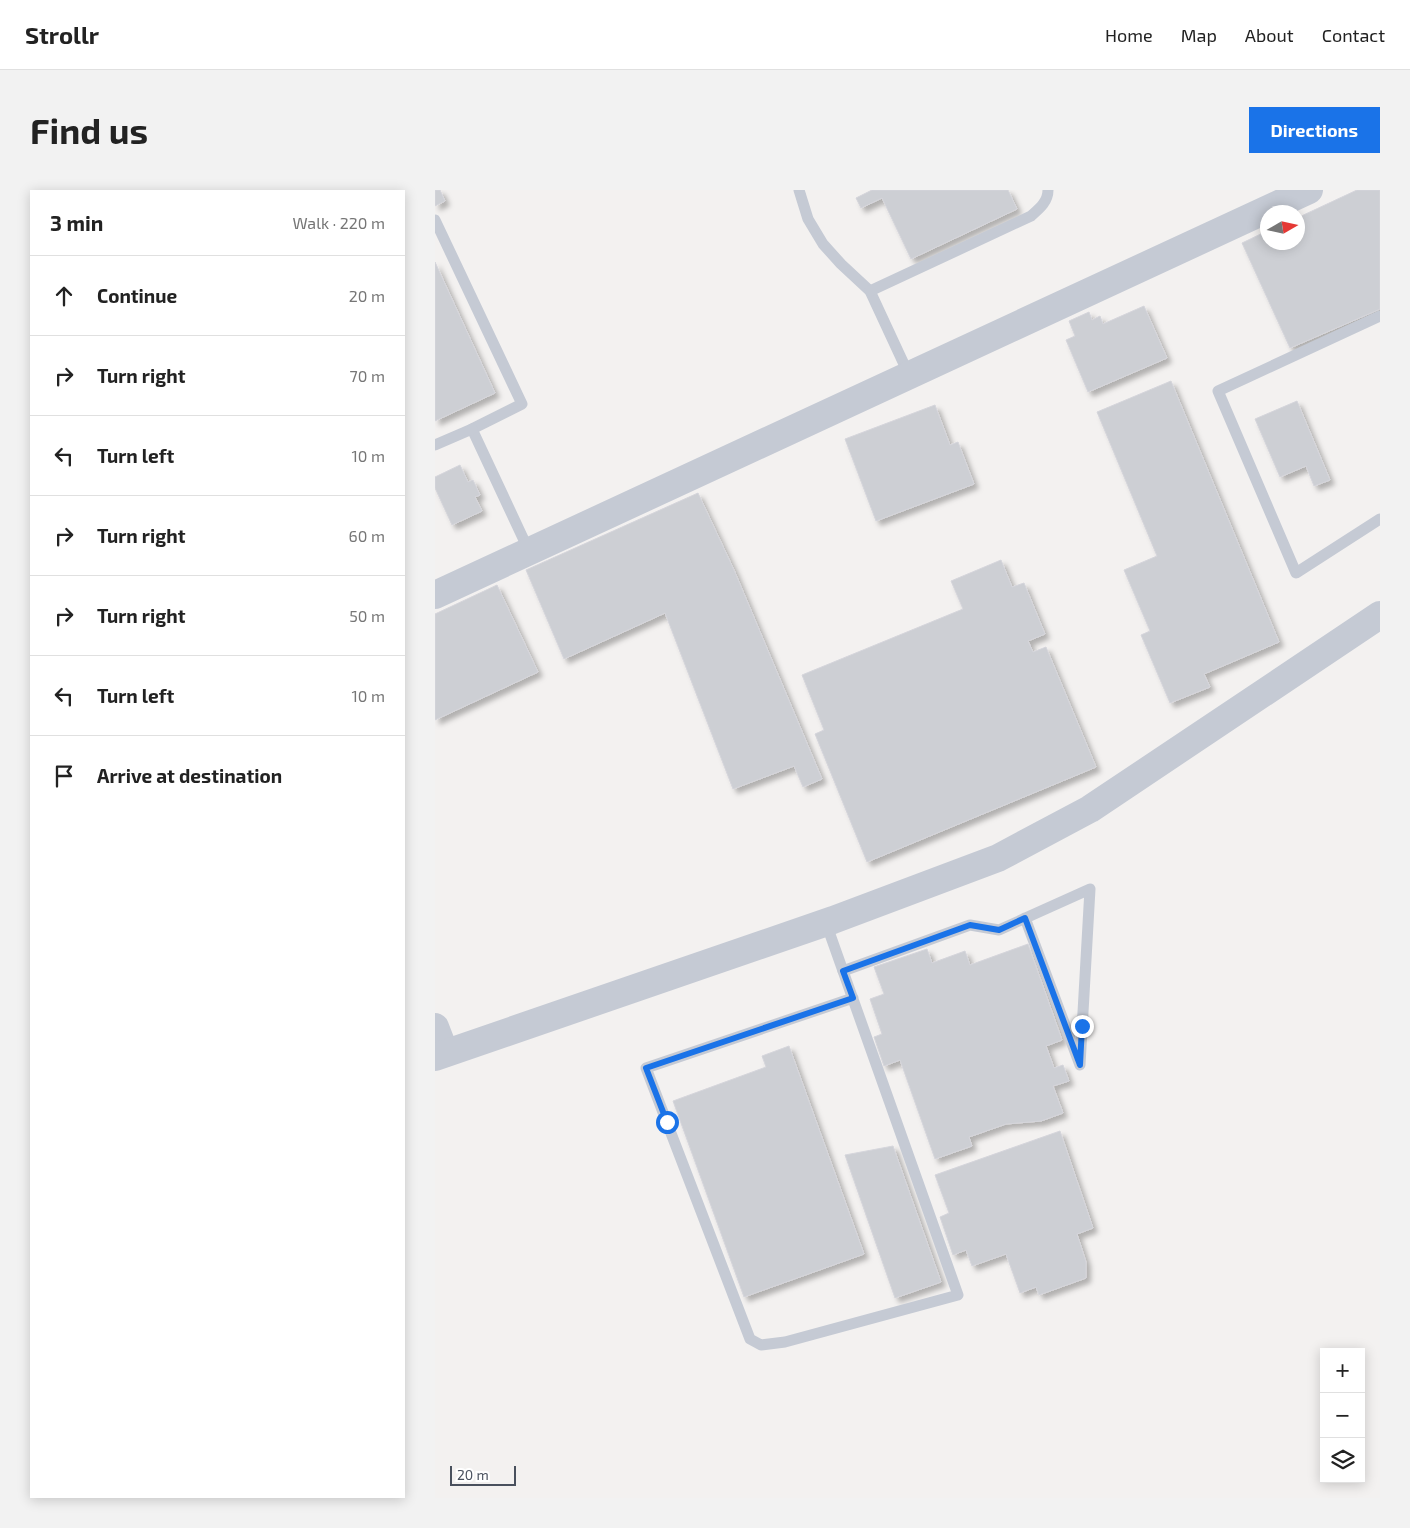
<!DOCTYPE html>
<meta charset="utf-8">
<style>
:root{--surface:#fff;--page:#f2f2f2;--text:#222;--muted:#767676;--line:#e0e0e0;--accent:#1a73e8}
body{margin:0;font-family:"Exo 2",sans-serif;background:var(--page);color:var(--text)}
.controls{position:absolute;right:15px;bottom:15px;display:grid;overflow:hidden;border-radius:0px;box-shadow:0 2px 12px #0003}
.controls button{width:45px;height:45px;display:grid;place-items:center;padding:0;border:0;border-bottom:1px solid var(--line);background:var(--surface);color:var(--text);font:25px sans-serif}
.compass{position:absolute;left:825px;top:15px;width:45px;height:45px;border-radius:50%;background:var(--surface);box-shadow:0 2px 12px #0003;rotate:81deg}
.scale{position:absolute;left:15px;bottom:12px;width:66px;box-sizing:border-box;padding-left:5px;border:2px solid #49505d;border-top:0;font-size:14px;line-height:18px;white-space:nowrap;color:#49505d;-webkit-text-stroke:4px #fff;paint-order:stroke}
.stop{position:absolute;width:15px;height:15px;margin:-11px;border:4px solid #1a73e8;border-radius:50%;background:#fff}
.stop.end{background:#1a73e8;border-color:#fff;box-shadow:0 1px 5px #0008}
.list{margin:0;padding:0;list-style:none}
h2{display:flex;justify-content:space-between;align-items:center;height:65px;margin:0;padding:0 20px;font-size:21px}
h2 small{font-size:16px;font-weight:400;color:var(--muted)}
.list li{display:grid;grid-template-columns:32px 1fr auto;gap:15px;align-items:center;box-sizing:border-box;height:80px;padding:0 20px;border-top:1px solid var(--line)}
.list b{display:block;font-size:19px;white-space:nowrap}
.list em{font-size:16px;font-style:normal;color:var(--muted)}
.icon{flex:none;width:28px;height:28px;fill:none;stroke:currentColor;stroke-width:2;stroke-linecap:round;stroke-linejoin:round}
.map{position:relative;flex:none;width:945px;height:1308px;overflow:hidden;border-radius:0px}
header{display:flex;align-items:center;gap:30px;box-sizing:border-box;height:70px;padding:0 25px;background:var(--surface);border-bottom:1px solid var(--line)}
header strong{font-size:24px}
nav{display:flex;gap:28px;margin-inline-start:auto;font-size:18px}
.intro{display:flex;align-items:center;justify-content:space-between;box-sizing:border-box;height:120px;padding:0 30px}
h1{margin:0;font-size:35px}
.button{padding:12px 22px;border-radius:0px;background:var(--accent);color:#fff;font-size:18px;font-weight:700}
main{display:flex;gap:30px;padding:0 30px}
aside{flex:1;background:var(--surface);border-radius:0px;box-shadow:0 2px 12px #0003}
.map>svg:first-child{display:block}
.building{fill:#cdcfd4;stroke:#d5d5db;filter:url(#shadow)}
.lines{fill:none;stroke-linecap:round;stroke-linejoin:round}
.service{stroke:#c5cad4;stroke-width:11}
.tertiary{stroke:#c5cad4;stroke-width:28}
.route{stroke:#1a73e8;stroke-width:6}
</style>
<header>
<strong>Strollr</strong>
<nav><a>Home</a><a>Map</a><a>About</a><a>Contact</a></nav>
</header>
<div class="intro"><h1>Find us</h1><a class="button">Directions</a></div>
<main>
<aside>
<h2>3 min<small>Walk · 220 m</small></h2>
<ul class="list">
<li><svg class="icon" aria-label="ahead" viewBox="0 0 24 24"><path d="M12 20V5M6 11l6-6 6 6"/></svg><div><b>Continue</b></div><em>20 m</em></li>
<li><svg class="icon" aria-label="right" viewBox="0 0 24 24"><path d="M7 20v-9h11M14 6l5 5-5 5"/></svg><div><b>Turn right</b></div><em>70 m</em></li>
<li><svg class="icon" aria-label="left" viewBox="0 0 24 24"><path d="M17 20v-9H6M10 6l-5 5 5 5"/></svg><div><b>Turn left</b></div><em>10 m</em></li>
<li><svg class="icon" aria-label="right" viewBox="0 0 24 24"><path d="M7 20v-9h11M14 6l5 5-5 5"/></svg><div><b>Turn right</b></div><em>60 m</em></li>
<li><svg class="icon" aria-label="right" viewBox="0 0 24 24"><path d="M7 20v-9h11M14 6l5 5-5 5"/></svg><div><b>Turn right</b></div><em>50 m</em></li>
<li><svg class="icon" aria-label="left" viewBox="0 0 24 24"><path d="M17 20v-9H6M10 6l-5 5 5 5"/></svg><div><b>Turn left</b></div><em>10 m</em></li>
<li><svg class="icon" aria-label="arrive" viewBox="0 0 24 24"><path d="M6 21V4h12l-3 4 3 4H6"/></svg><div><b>Arrive at destination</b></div></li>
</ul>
</aside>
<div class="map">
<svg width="945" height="1308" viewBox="0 0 945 1308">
<defs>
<filter id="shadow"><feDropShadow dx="4.5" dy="4.5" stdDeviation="2.5" flood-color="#0004"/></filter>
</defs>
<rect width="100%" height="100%" fill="#f3f1f0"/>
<!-- building -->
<g class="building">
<polygon points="0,0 5,0 10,11 0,16"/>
<polygon points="437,0 573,0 582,19 476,69 447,8 426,18 421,8"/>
<polygon points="922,0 945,0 945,119 855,158 807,53 832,41 832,52 862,52 862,28"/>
<polygon points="0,72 60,203 0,231"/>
<polygon points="709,116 732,168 653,202 631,150 640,146 634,131 654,122 657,130 665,126 668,134"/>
<polygon points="736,191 844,452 769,484 775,497 735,513 706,445 715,441 689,380 722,366 662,222"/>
<polygon points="862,211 895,290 879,296 871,276 845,287 820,229"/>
<polygon points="500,215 515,255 523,252 539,294 441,331 410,249"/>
<polygon points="25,275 33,292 38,290 45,305 40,307 47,321 17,335 0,298 0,287"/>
<polygon points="263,303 299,380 387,589 368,597 359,576 298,599 230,423 129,469 91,380"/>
<polygon points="566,370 577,397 589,393 610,444 593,451 598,462 611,457 661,577 432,672 380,544 389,540 367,485 528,419 516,391"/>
<polygon points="62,395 103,482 0,530 0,424"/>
<polygon points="593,754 627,850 611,856 619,878 628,875 634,891 618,896 628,923 606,931 571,934 534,947 537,956 500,969 465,870 449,876 439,847 447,844 435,809 449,804 439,777 492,759 497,773 530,761 535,775"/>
<polygon points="354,856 429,1064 309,1107 238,911 331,877 327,866"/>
<polygon points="625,941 658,1038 642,1044 651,1072 651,1088 604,1105 601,1097 585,1103 571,1064 537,1076 531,1060 518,1065 505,1027 514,1023 500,985"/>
<polygon points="458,956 506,1092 460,1108 410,965"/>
</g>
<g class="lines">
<!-- service -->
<g class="service">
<polyline points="364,0 373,29 388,54 406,74 435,101 474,185"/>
<polyline points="0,30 87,214 37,239 94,361"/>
<path d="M435 101 596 26C604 19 613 12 613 0"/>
<polyline points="945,126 783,201 861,383 945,329"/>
<polyline points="0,255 37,239"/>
<polyline points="391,733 408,781 523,1105 350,1152 326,1155 315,1149 211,878 418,808"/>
<polyline points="408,781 535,735 564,740 655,699 645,875 590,728"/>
</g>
<!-- tertiary -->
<g class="tertiary">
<polyline points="0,405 874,0"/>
<polyline points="0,837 10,863"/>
<polyline points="0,867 398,730 563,668 655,619 945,425"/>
</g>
</g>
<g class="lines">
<!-- route -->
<polyline class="route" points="232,932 211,878 418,808 408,781 535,735 564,740 590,728 645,875 647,836"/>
</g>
</svg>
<div class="controls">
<button>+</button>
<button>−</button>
<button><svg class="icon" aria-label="layers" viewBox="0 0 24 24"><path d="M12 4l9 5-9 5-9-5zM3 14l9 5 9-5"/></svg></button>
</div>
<svg class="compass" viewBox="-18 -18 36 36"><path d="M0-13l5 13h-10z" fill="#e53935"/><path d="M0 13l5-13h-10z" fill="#767676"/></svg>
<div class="scale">20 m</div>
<div class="stop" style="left:232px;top:932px"></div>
<div class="stop end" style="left:647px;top:836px"></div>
</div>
</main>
